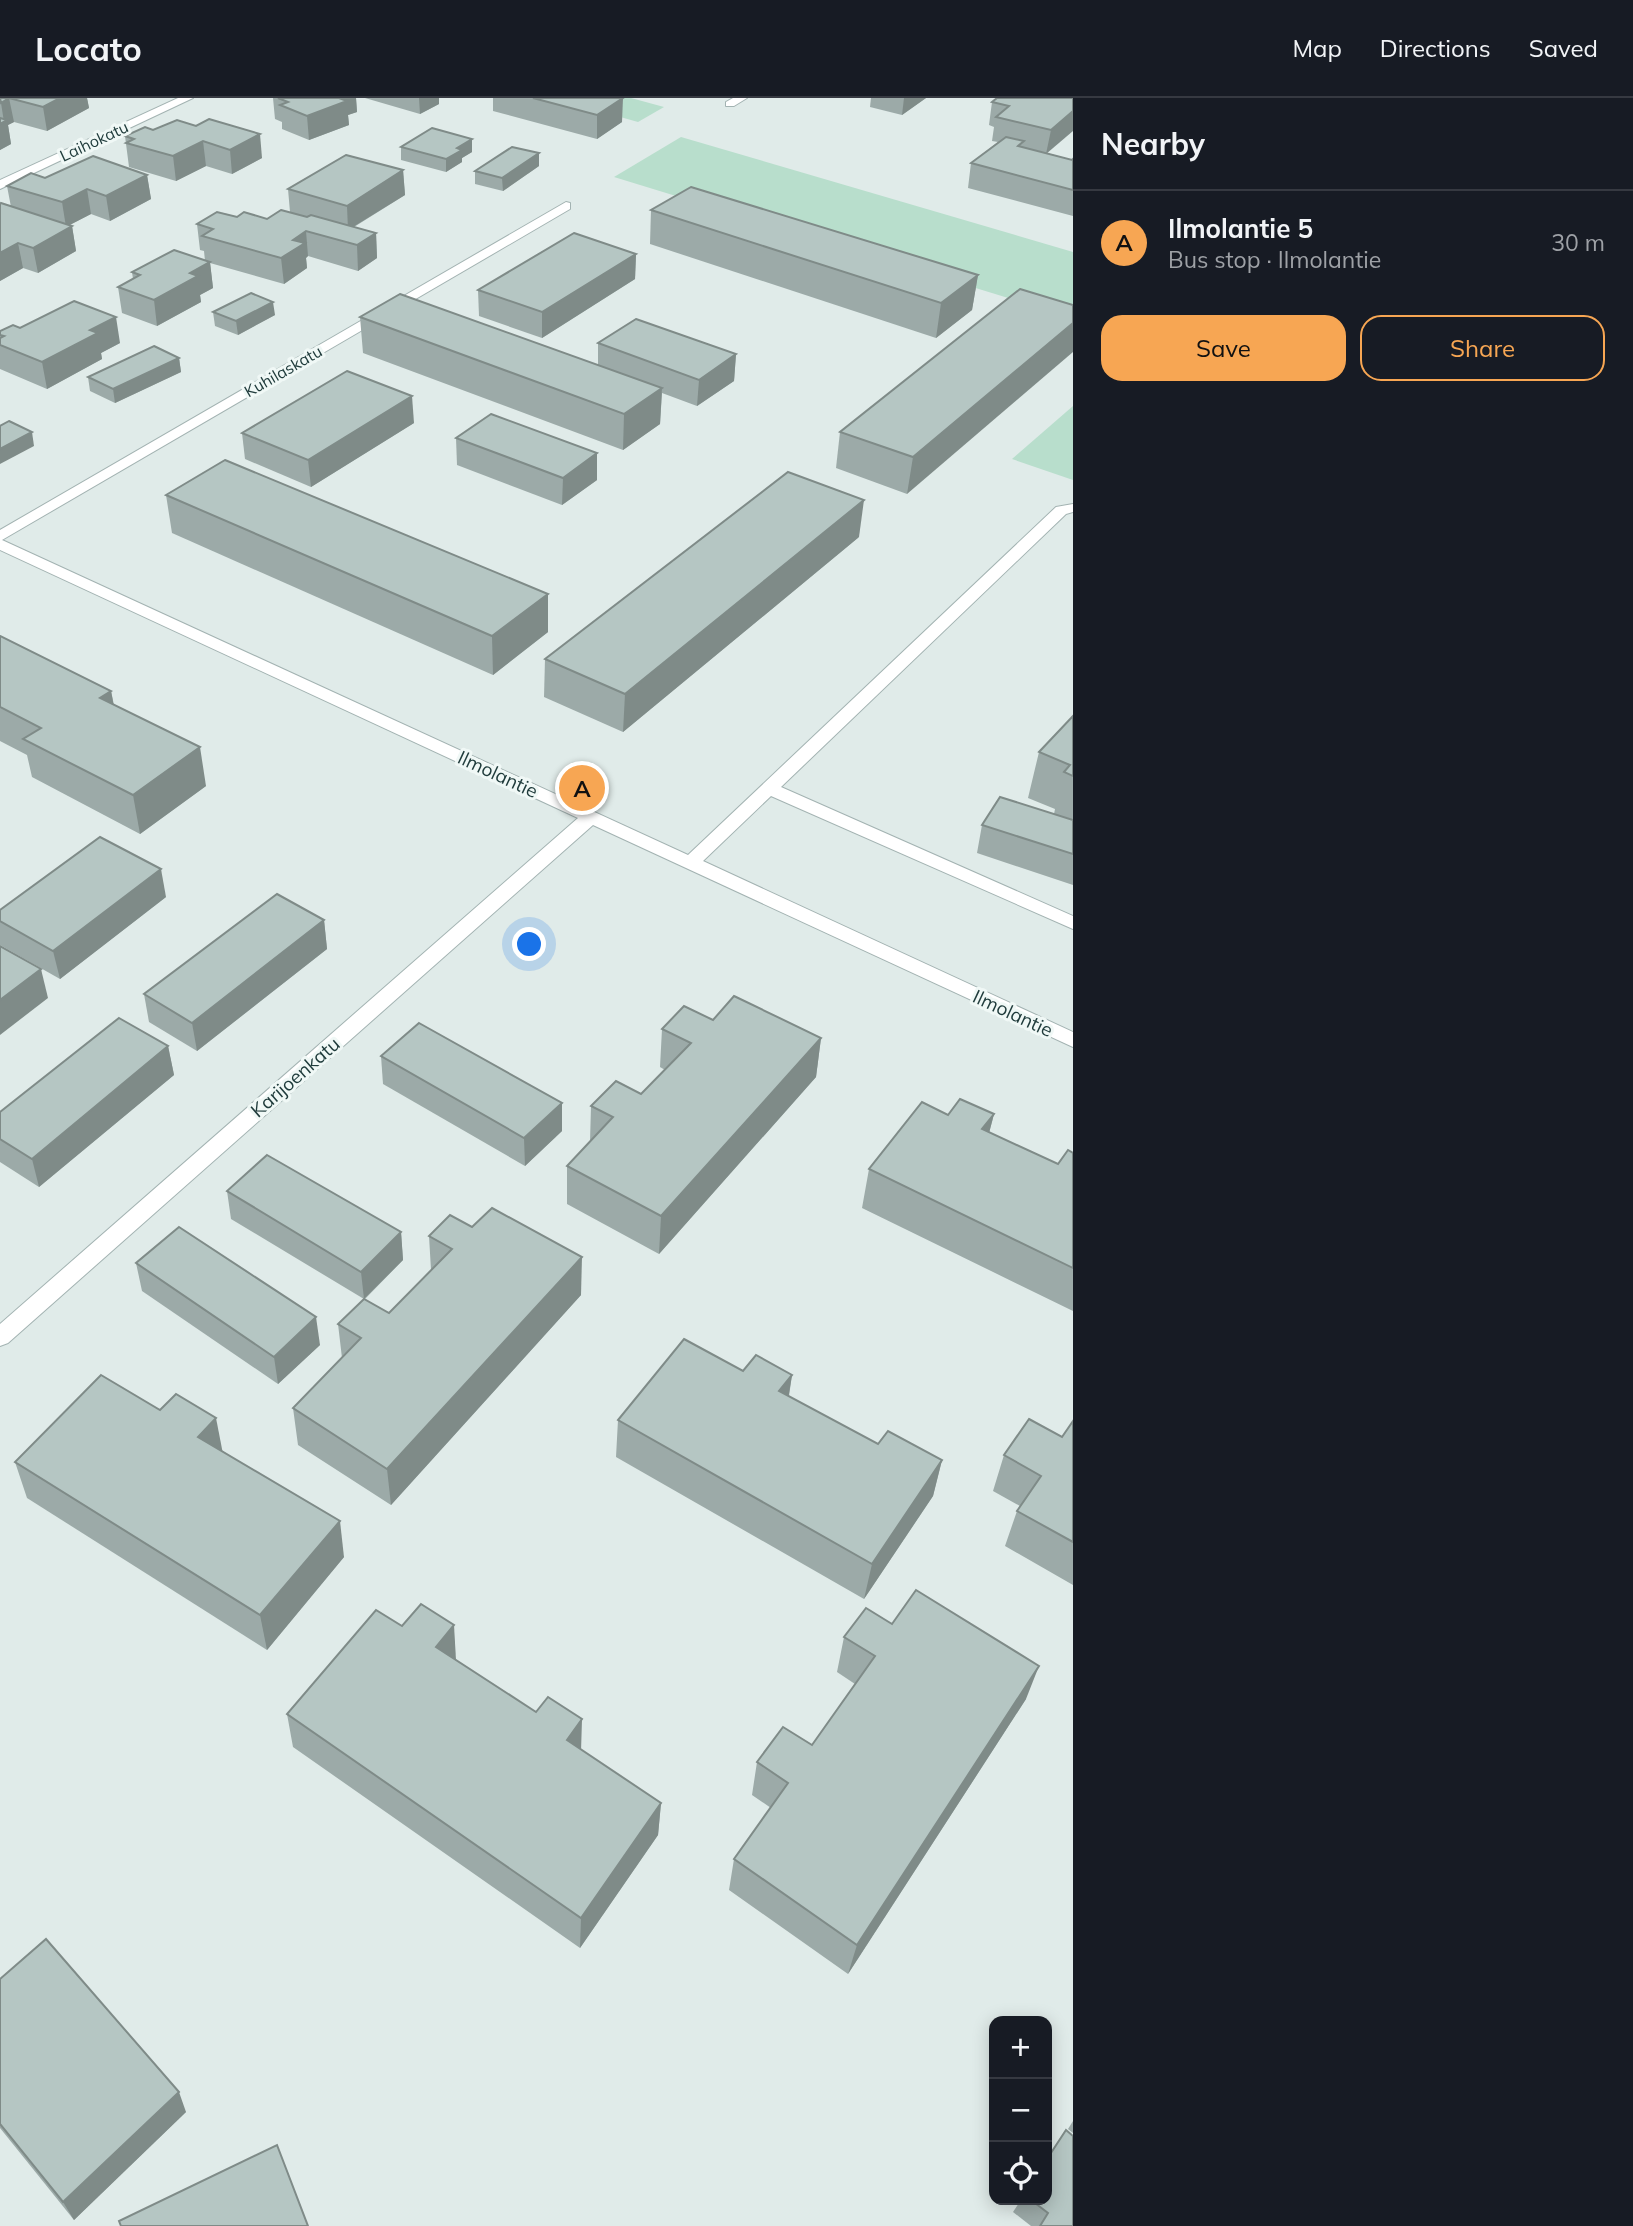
<!DOCTYPE html>
<meta charset="utf-8">
<style>
:root{--surface:#171b24;--page:#242831;--text:#f1f3f6;--muted:#9ea1a6;--line:#363941;--accent:#f7a653}
body{margin:0;font-family:Mulish,sans-serif;background:var(--page);color:var(--text)}
.controls{position:absolute;right:21px;bottom:21px;display:grid;overflow:hidden;border-radius:14px;box-shadow:0 4px 18px #0003}
.controls button{width:63px;height:63px;display:grid;place-items:center;padding:0;border:0;border-bottom:2px solid var(--line);background:var(--surface);color:var(--text);font:35px sans-serif}
.you{position:absolute;left:530px;top:847px;width:24px;height:24px;margin:-18px;border:5px solid #fff;border-radius:50%;background:#1a73e8;box-shadow:0 0 0 10px #1a73e833}
.badge{display:grid;place-items:center;width:46px;height:46px;border-radius:50%;background:var(--accent);color:#111;font-size:23px;font-weight:700}
.pin{position:absolute;translate:-50% -50%;border:4px solid #fff;box-shadow:0 2px 7px #0006}
.list{margin:0;padding:0;list-style:none}
h2{display:flex;justify-content:space-between;align-items:center;height:91px;margin:0;padding:0 28px;font-size:30px}
h2 small{font-size:23px;font-weight:400;color:var(--muted)}
.list li{display:grid;grid-template-columns:46px 1fr auto;gap:21px;align-items:center;box-sizing:border-box;height:105px;padding:0 28px;border-top:2px solid var(--line)}
.list b{display:block;font-size:26px;white-space:nowrap}
.list p{margin:0;font-size:23px;white-space:nowrap;color:var(--muted)}
.list em{font-size:23px;font-style:normal;color:var(--muted)}
.actions{display:flex;gap:14px;padding:21px 28px}
.actions a{flex:1;padding:16px 0;border:2px solid var(--accent);border-radius:21px;text-align:center;font-size:24px;color:var(--accent)}
.actions .main{background:var(--accent);color:#111}
.icon{flex:none;width:38px;height:38px;fill:none;stroke:currentColor;stroke-width:2;stroke-linecap:round;stroke-linejoin:round}
.map{position:relative;flex:none;width:1073px;height:2128px;overflow:hidden}
header{display:flex;align-items:center;gap:42px;box-sizing:border-box;height:98px;padding:0 35px;background:var(--surface);border-bottom:2px solid var(--line)}
header strong{font-size:33px}
nav{display:flex;gap:38px;margin-inline-start:auto;font-size:24px}
main{display:flex}
aside{flex:1;background:var(--surface)}
.map>svg:first-child{display:block}
.green{fill:#b8decc}
.lines{fill:none;stroke-linecap:round;stroke-linejoin:round}
.minor-casing{stroke:#a3b3b2;stroke-width:2}
.minor{fill:#fff;fill-rule:evenodd}
.wall{fill:#9caaa8}
.shaded-wall{fill:#7f8b88}
.building{fill:#b5c6c3;stroke:#7f8b88;stroke-width:2}
.labels{text-anchor:middle;stroke-width:6;stroke-linejoin:round;paint-order:stroke}
.far-street-label{font-size:16px;fill:#203c3c;stroke:#f0f8f6}
.street-label{font-size:19px;fill:#203c3c;stroke:#f0f8f6}
</style>
<header>
<strong>Locato</strong>
<nav><a>Map</a><a>Directions</a><a>Saved</a></nav>
</header>
<main>
<div class="map">
<svg width="1073" height="2128" viewBox="0 0 1073 2128">
<rect width="100%" height="100%" fill="#e0ebe9"/>
<!-- green -->
<g class="green">
<polygon points="553,0 631,0 664,9 638,24"/>
<polygon points="681,39 1073,154 1073,220 614,79"/>
<polygon points="1073,308 1073,382 1012,361"/>
</g>
<g class="lines">
<!-- minor casing -->
<g class="minor-casing">
<g id="minor">
<polygon points="178,0 193,0 0,91 0,82"/>
<polygon points="733,0 747,0 734,8 726,8 726,4"/>
<polygon points="566,104 570,105 570,111 2,442 688,757 1056,409 1073,406 1073,414 1066,416 781,689 1073,818 1073,831 771,698 703,763 1073,934 1073,949 593,727 8,1245 0,1248 0,1226 578,720 0,452 0,432"/>
</g>
</g>
<!-- minor -->
<use href="#minor" class="minor"/>
</g>
<!-- wall -->
<g class="wall">
<polygon points="0,0 87,0 89,10 47,33 14,24 8,27 11,46 0,52"/>
<polygon points="273,0 356,0 357,14 348,17 349,27 309,42 282,31 282,24 275,21"/>
<polygon points="365,0 439,0 439,6 420,16"/>
<polygon points="493,0 621,0 622,24 597,41 493,13"/>
<polygon points="871,0 926,0 902,17 870,9"/>
<polygon points="1073,0 1047,55 1072,62 1073,61 1073,118 968,90 971,65 998,44 992,43 994,29 989,27 992,4"/>
<polygon points="177,22 262,60 232,76 206,68 176,83 129,69 125,38 153,32"/>
<polygon points="401,49 472,54 462,60 462,64 446,74 401,62"/>
<polygon points="539,68 503,93 475,86 475,73"/>
<polygon points="403,72 405,97 354,129 376,135 377,160 358,173 308,158 306,160 307,170 284,186 210,165 213,190 200,197 201,204 157,228 122,215 118,189 133,181 132,174 205,163 204,153 200,152 197,126 237,119 267,121 290,114 288,91"/>
<polygon points="147,77 151,101 110,123 91,116 69,127 72,128 76,153 38,175 23,170 0,183 0,106 11,109 7,88 45,80"/>
<polygon points="651,112 978,177 972,212 936,240 650,146"/>
<polygon points="636,156 635,181 542,240 479,218 478,192"/>
<polygon points="1020,191 907,396 836,370 840,334"/>
<polygon points="213,214 275,217 238,237 215,228"/>
<polygon points="360,219 598,267 598,245 736,256 734,283 697,308 662,295 660,326 623,352 363,255"/>
<polygon points="20,230 120,245 101,255 102,261 47,291 0,271 0,233"/>
<polygon points="179,260 181,274 115,305 90,293 88,279"/>
<polygon points="414,325 311,389 245,361 242,335"/>
<polygon points="456,340 597,355 597,382 562,407 457,367"/>
<polygon points="166,397 548,534 493,577 172,435"/>
<polygon points="859,439 623,634 544,599 545,561"/>
<polygon points="0,538 111,593 114,607 206,688 140,736 32,679 27,657 0,643"/>
<polygon points="1073,618 1073,787 977,755 982,727 1054,716 1055,711 1028,700 1039,654"/>
<polygon points="166,799 60,881 0,847 0,812"/>
<polygon points="324,822 327,851 197,953 149,924 144,896"/>
<polygon points="713,922 821,940 816,979 659,1156 567,1106 567,1068 590,1044 591,1008 641,996 665,972 660,969 662,931"/>
<polygon points="168,948 174,977 39,1089 0,1064 0,1014"/>
<polygon points="381,958 562,1005 562,1033 525,1068 383,986"/>
<polygon points="994,1016 989,1035 1058,1066 1073,1055 1073,1213 862,1110 869,1071 948,1017"/>
<polygon points="227,1093 401,1134 403,1162 365,1201 389,1215 431,1172 429,1138 581,1197 391,1407 298,1347 293,1310 342,1260 338,1226 364,1201 231,1121"/>
<polygon points="136,1165 320,1247 278,1286 142,1193"/>
<polygon points="743,1273 792,1277 789,1298 878,1346 942,1362 933,1398 864,1501 616,1359 618,1322"/>
<polygon points="1073,1323 1073,1487 1005,1448 1017,1413 1020,1408 993,1393 1004,1357 1062,1339"/>
<polygon points="223,1353 344,1459 267,1552 27,1400 15,1364"/>
<polygon points="892,1526 1026,1601 848,1876 729,1792 734,1761 771,1710 752,1697 757,1664 812,1647 855,1586 837,1574 844,1539"/>
<polygon points="456,1562 581,1652 661,1705 658,1737 580,1850 293,1649 287,1616"/>
<polygon points="0,1881 186,2014 74,2122 0,2030"/>
<polygon points="1073,2023 1073,2035 1068,2031"/>
<polygon points="1021,2102 1047,2102 1073,2128 1031,2128 1013,2114"/>
</g>
<!-- shaded-wall -->
<g class="shaded-wall">
<polygon points="9,0 14,24 8,27 11,46 0,52 0,26 4,24 1,5"/>
<polygon points="60,0 87,0 89,10 47,33 43,9"/>
<polygon points="335,0 356,0 357,14 348,17 349,27 309,42 307,18"/>
<polygon points="419,0 439,0 439,6 420,16"/>
<polygon points="623,0 622,24 597,41 597,17"/>
<polygon points="904,0 926,0 902,17"/>
<polygon points="1073,13 1073,33 1046,56 1051,32"/>
<polygon points="260,36 262,60 232,76 230,52"/>
<polygon points="472,41 472,54 462,60 462,64 446,74 446,61 457,50"/>
<polygon points="203,43 206,68 176,83 173,58"/>
<polygon points="539,55 539,68 503,93 502,80"/>
<polygon points="403,72 405,97 348,132 347,108"/>
<polygon points="147,77 151,101 110,123 106,98"/>
<polygon points="87,91 91,116 66,129 62,104"/>
<polygon points="72,128 76,153 38,175 33,150"/>
<polygon points="306,133 308,158 306,160 307,170 284,186 281,160 293,142"/>
<polygon points="376,135 377,160 358,173 357,147"/>
<polygon points="18,145 23,170 0,183 0,155"/>
<polygon points="636,156 635,181 542,240 542,214"/>
<polygon points="210,164 213,190 200,197 201,204 157,228 154,202 190,175"/>
<polygon points="978,177 972,212 936,240 941,205"/>
<polygon points="273,204 275,217 238,237 236,223"/>
<polygon points="116,219 120,245 101,255 102,261 47,291 42,264 90,232"/>
<polygon points="1073,225 1073,254 907,396 913,359"/>
<polygon points="736,256 734,283 697,308 699,282"/>
<polygon points="179,260 181,274 115,305 113,291"/>
<polygon points="662,290 660,326 623,352 624,316"/>
<polygon points="412,298 414,325 311,389 308,362"/>
<polygon points="32,334 34,348 0,366 0,351"/>
<polygon points="597,355 597,382 562,407 563,380"/>
<polygon points="864,402 859,439 623,634 625,596"/>
<polygon points="548,496 548,534 493,577 492,538"/>
<polygon points="111,593 118,631 100,600"/>
<polygon points="200,649 206,688 140,736 133,697"/>
<polygon points="161,771 166,799 60,881 53,853"/>
<polygon points="324,822 327,851 197,953 192,925"/>
<polygon points="41,871 48,900 0,937 0,902"/>
<polygon points="821,940 816,979 659,1156 661,1118"/>
<polygon points="168,948 174,977 39,1089 32,1061"/>
<polygon points="562,1005 562,1033 525,1068 524,1040"/>
<polygon points="994,1016 984,1054 982,1031"/>
<polygon points="401,1134 403,1162 364,1201 361,1174"/>
<polygon points="582,1159 581,1197 391,1407 387,1371"/>
<polygon points="316,1219 320,1247 278,1286 274,1259"/>
<polygon points="792,1277 786,1314 779,1293"/>
<polygon points="216,1320 223,1356 198,1339"/>
<polygon points="942,1362 933,1398 864,1501 872,1466"/>
<polygon points="340,1423 344,1459 267,1552 260,1517"/>
<polygon points="454,1527 456,1562 439,1584 436,1549"/>
<polygon points="1039,1568 1026,1601 848,1876 857,1847"/>
<polygon points="582,1621 581,1654 567,1642"/>
<polygon points="661,1705 658,1737 580,1850 581,1820"/>
<polygon points="179,1994 186,2014 74,2122 63,2104"/>
</g>
<!-- building -->
<g class="building">
<polygon points="0,0 60,0 43,9 9,0 1,5"/>
<polygon points="278,0 339,0 347,3 307,18 280,7 288,4"/>
<polygon points="533,0 623,0 597,17"/>
<polygon points="997,0 1073,0 1073,13 1051,32 996,19 1009,8 992,4"/>
<polygon points="0,20 7,22 0,26"/>
<polygon points="209,21 260,36 230,52 203,43 173,58 126,45 134,41 125,38 145,29 153,32 177,22 196,28"/>
<polygon points="432,30 472,41 457,50 462,52 446,61 401,49"/>
<polygon points="1006,39 1024,43 1018,48 1072,62 1073,61 1073,92 971,65"/>
<polygon points="512,49 539,55 502,80 475,73"/>
<polygon points="346,57 403,72 347,108 288,91"/>
<polygon points="93,58 147,77 106,98 87,91 62,104 7,88 31,75 45,80"/>
<polygon points="691,89 978,177 941,205 651,112"/>
<polygon points="1,105 72,128 33,150 18,145 0,155 0,106"/>
<polygon points="281,112 307,119 311,117 376,135 357,147 306,133 293,142 305,145 281,160 202,138 213,131 197,126 217,114 237,119 244,114 267,121"/>
<polygon points="574,135 636,156 542,214 478,192"/>
<polygon points="174,152 210,164 190,175 198,178 154,202 118,189 140,177 132,174"/>
<polygon points="1020,191 1073,207 1073,225 913,359 840,334"/>
<polygon points="251,195 273,204 236,223 213,214"/>
<polygon points="400,196 662,290 624,316 360,219"/>
<polygon points="74,203 116,219 90,232 98,235 42,264 0,247 0,240 4,238 0,237 0,233 13,227 20,230"/>
<polygon points="636,221 736,256 699,282 598,245"/>
<polygon points="154,248 179,260 113,291 88,279"/>
<polygon points="347,273 412,298 308,362 242,335"/>
<polygon points="491,316 597,355 563,380 456,340"/>
<polygon points="9,323 32,334 0,351 0,328"/>
<polygon points="225,362 548,496 492,538 166,397"/>
<polygon points="788,374 864,402 625,596 545,561"/>
<polygon points="0,538 111,593 100,600 200,649 133,697 23,641 41,630 0,609"/>
<polygon points="1073,618 1073,678 1064,674 1070,667 1039,654"/>
<polygon points="1000,699 1073,722 1073,756 982,727"/>
<polygon points="100,739 161,771 53,853 0,823 0,812"/>
<polygon points="277,796 324,822 192,925 144,896"/>
<polygon points="0,848 41,871 0,902"/>
<polygon points="734,898 821,940 661,1118 567,1068 613,1019 591,1008 616,983 641,996 691,945 662,931 684,908 713,922"/>
<polygon points="119,920 168,948 32,1061 0,1041 0,1014"/>
<polygon points="419,925 562,1005 524,1040 381,958"/>
<polygon points="960,1001 994,1016 982,1031 1058,1066 1068,1052 1073,1055 1073,1170 869,1071 922,1004 948,1017"/>
<polygon points="267,1057 401,1134 361,1174 227,1093"/>
<polygon points="492,1110 582,1159 387,1371 293,1310 361,1240 338,1226 364,1201 389,1215 452,1151 429,1138 450,1117 472,1129"/>
<polygon points="179,1129 316,1219 274,1259 136,1165"/>
<polygon points="684,1241 743,1273 756,1257 792,1277 779,1293 878,1346 888,1333 942,1362 872,1466 618,1322"/>
<polygon points="101,1277 160,1312 176,1296 216,1320 198,1339 340,1423 260,1517 15,1364"/>
<polygon points="1029,1321 1062,1339 1073,1323 1073,1444 1017,1413 1041,1378 1004,1357"/>
<polygon points="916,1492 1039,1568 857,1847 734,1761 788,1685 757,1664 783,1629 812,1647 875,1558 844,1539 866,1510 892,1526"/>
<polygon points="421,1506 454,1527 436,1549 536,1614 548,1599 582,1621 567,1642 661,1705 581,1820 287,1616 376,1512 402,1528"/>
<polygon points="46,1841 179,1994 63,2104 0,2026 0,1881"/>
<polygon points="1066,2032 1073,2038 1073,2128 1040,2128 1048,2115 1031,2102 1047,2102 1047,2061"/>
<polygon points="277,2047 308,2128 121,2128 119,2123"/>
</g>
<g class="labels">
<!-- far-street labels -->
<g class="far-street-label">
<text transform="translate(94 43) rotate(-25)" y="6">Laihokatu</text>
<text transform="translate(283 273) rotate(-30)" y="6">Kuhilaskatu</text>
</g>
<!-- street labels -->
<g class="street-label">
<text transform="translate(498 676) rotate(25)" y="7">Ilmolantie</text>
<text transform="translate(1013 915) rotate(25)" y="7">Ilmolantie</text>
<text transform="translate(295 979) rotate(-41)" y="7">Karijoenkatu</text>
</g>
</g>
</svg>
<div class="controls">
<button>+</button>
<button>−</button>
<button><svg class="icon" aria-label="locate" viewBox="0 0 24 24"><circle cx="12" cy="12" r="6"/><path d="M12 2v4M12 18v4M2 12h4M18 12h4"/></svg></button>
</div>
<div class="you"></div>
<div class="pin badge" style="left:582px;top:690px">A</div>
</div>
<aside>
<h2>Nearby<small></small></h2>
<ul class="list">
<li><span class="badge">A</span><div><b>Ilmolantie 5</b><p>Bus stop · Ilmolantie</p></div><em>30 m</em></li>
</ul>
<div class="actions"><a class="main">Save</a><a>Share</a></div>
</aside>
</main>
